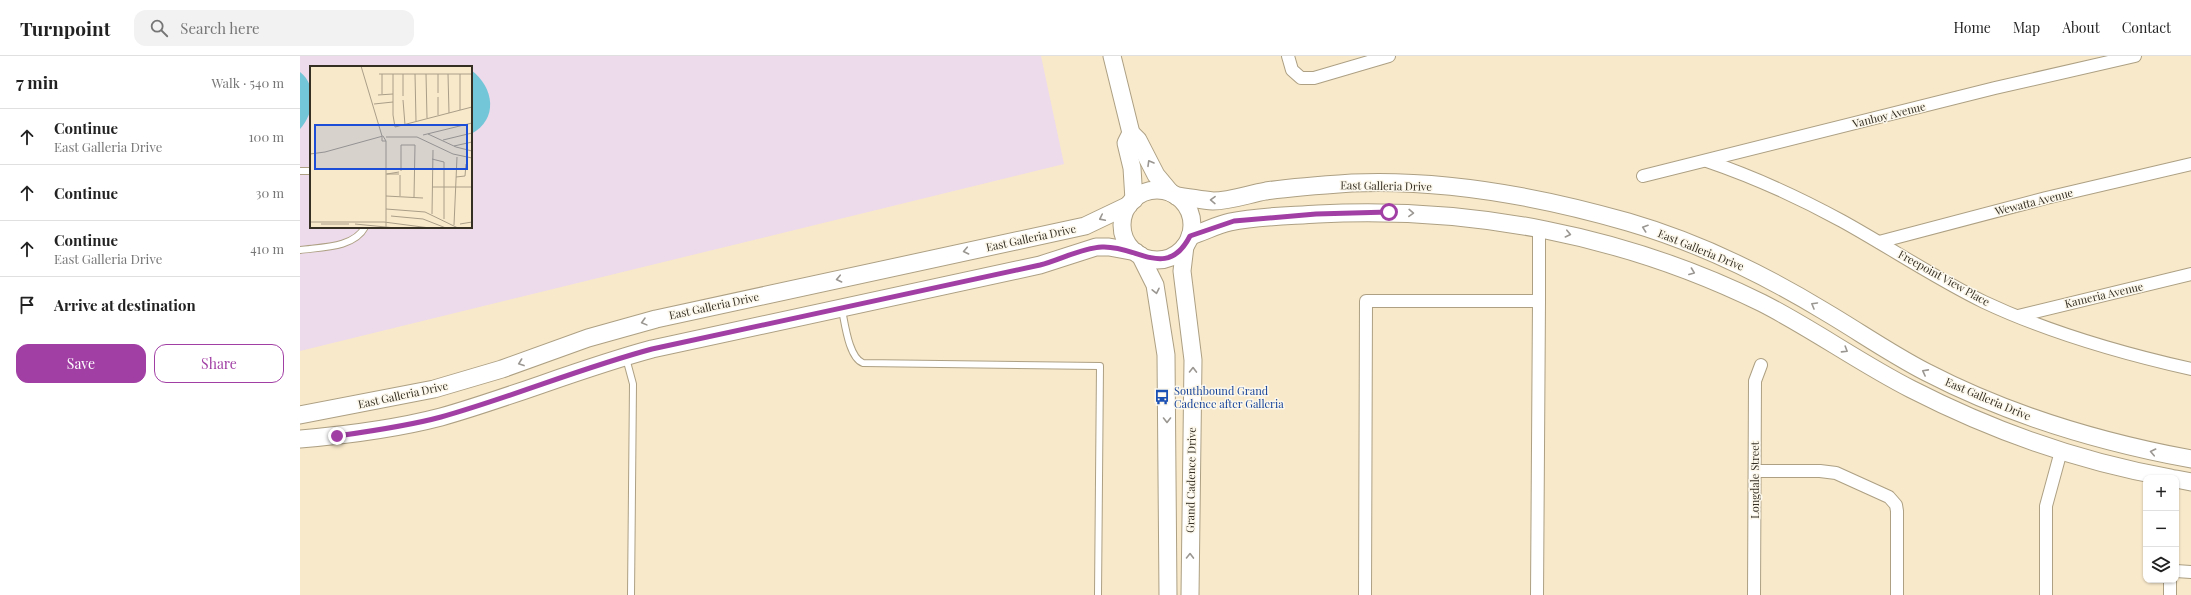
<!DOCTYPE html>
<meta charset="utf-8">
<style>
:root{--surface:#fff;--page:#f2f2f2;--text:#222;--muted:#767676;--line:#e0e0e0;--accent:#a23fa5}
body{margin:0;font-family:"Playfair Display",serif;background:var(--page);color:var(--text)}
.controls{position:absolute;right:12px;bottom:12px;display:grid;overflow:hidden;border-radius:8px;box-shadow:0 1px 3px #0004}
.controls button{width:36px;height:36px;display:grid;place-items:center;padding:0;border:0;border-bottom:1px solid var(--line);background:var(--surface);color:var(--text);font:20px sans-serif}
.stop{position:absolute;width:12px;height:12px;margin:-9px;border:3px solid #a23fa5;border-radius:50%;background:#fff}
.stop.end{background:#a23fa5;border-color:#fff;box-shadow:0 1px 4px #0008}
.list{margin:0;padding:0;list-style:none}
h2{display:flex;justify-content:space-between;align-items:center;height:52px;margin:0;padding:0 16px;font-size:17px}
h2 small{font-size:13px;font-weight:400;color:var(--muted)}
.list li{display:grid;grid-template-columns:26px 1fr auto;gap:12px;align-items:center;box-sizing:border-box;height:56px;padding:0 16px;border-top:1px solid var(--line)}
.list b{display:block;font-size:15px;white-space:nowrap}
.list p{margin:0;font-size:13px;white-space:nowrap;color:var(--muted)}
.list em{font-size:13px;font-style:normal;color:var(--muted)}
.actions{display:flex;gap:8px;padding:12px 16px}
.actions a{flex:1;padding:9px 0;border:1px solid var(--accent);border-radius:12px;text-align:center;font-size:14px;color:var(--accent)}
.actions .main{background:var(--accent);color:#fff}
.icon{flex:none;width:22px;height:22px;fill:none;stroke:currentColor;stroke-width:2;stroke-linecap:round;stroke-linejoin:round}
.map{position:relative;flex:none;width:1891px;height:539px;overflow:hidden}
header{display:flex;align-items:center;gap:24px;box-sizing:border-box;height:56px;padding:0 20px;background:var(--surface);border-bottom:1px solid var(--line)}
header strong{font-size:19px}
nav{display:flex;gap:22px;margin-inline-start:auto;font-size:14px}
.search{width:280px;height:36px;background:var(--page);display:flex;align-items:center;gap:10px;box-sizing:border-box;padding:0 14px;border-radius:12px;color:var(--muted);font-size:15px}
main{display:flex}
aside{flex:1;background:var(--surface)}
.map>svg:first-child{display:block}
.industrial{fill:#eddaeb;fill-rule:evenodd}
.water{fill:#73c6d7}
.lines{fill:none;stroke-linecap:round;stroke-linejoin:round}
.lane-casing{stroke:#ada083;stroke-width:8}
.street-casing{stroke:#ada083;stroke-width:14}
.secondary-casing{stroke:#ada083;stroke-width:19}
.lane{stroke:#fff;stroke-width:6}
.street{stroke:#fff;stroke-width:12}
.secondary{stroke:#fff;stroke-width:17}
.oneway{stroke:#9a9691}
.route{stroke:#a23fa5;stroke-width:5}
.labels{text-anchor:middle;stroke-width:3;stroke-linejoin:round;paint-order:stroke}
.street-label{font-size:11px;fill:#342e23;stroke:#fdf8ec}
.transit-label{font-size:11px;fill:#164399;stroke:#fdf8ec;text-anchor:start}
.inset-road{fill:none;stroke:#aa9e88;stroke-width:1}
.view{fill:#1d4ed8;fill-opacity:0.15;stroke:#1d4ed8;stroke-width:2}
.inset-edge{fill:none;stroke:#342e23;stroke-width:2}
</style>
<header>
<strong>Turnpoint</strong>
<div class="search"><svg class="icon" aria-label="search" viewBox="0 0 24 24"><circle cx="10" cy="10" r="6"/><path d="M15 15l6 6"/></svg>Search here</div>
<nav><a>Home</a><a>Map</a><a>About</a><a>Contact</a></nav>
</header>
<main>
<aside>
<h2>7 min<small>Walk · 540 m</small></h2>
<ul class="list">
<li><svg class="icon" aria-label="ahead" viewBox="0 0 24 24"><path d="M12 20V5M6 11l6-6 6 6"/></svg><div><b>Continue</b><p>East Galleria Drive</p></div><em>100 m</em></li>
<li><svg class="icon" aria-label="ahead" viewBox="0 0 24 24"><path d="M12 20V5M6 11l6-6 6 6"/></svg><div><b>Continue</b></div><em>30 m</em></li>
<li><svg class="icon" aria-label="ahead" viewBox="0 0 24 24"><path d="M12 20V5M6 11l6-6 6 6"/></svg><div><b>Continue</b><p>East Galleria Drive</p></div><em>410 m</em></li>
<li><svg class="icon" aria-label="arrive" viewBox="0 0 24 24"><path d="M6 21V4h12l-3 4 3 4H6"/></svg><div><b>Arrive at destination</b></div></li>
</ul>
<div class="actions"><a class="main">Save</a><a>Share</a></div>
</aside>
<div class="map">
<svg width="1891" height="539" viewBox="0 0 1891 539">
<rect width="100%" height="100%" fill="#f8e9cb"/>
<!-- industrial -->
<path class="industrial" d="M0 0H741L764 108 0 295ZM11 11H171V171H11Z"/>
<!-- water -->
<g class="water">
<path d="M171 14C194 31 199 63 171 78Z"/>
<path d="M0 16C18 30 14 58 0 73Z"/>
</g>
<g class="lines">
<!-- lane casing -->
<g class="lane-casing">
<g id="lane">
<polyline points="0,115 11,115"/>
<path d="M0 194C21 191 54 192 65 171"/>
<path d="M542 254C545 268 549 302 563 307L800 310 798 539"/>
<polyline points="326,302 333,328 331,539"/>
</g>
</g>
<!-- street casing -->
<g class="street-casing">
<g id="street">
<polyline points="988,0 992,14 1001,22 1014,22 1089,0"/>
<path d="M1407 105C1454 121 1498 141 1542 165 1589 191 1635 222 1684 246 1750 277 1820 297 1891 313"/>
<polyline points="1343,120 1695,32 1835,0"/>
<polyline points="1239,172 1239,245"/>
<polyline points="1579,186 1746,142 1891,108"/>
<polyline points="1718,260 1891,218"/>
<polyline points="1455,415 1520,415 1536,417 1589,441 1596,449 1597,455 1597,539"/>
<polyline points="1876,515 1891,516"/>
<polyline points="1065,539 1066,245 1239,245 1237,539"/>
<polyline points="1454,539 1455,325 1461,309"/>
<polyline points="1746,539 1746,450 1761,395"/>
<polyline points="1870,539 1870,524"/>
</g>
</g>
<!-- secondary casing -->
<g class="secondary-casing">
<g id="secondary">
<polyline points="812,0 831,77 838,84 856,119 871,137"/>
<polyline points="831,77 826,87 832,112 834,144"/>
<circle cx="857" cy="169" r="35"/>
<path d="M876 140C888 141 901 144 913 145 930 145 949 138 966 135 994 131 1023 129 1052 127 1143 123 1241 141 1328 166 1397 186 1463 218 1524 255 1558 275 1591 298 1626 316 1709 359 1799 386 1891 403"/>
<path d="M890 180C904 176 916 169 930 166 958 160 989 160 1018 158 1171 150 1324 179 1462 247 1513 273 1560 307 1611 333 1693 375 1780 406 1871 422"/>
<polyline points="885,190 882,215 893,304 890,539"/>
<polyline points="840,199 855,229 866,299 868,539"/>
<polyline points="0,359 134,333 202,313 288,282 356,263 785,170 829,149"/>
<path d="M0 383C47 379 95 373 141 361 212 341 281 312 352 293L740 209 796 191H809L836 196"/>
<polyline points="1876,423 1891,426"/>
</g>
</g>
<!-- lane -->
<use href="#lane" class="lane"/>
<!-- street -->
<use href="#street" class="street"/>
<!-- secondary -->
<use href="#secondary" class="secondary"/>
</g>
<!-- one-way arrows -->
<defs><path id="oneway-chevron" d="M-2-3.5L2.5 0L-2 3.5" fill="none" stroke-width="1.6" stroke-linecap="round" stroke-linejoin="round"/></defs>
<g class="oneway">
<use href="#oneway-chevron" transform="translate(850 107) rotate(-120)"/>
<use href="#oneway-chevron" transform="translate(913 144) rotate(-179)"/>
<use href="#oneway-chevron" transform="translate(1111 157) rotate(2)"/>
<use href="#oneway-chevron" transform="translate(802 162) rotate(154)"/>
<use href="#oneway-chevron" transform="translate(1345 172) rotate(-161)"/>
<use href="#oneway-chevron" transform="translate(1268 178) rotate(13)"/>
<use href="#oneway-chevron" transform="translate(666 195) rotate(168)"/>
<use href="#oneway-chevron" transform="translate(1392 216) rotate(21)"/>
<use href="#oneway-chevron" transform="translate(539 223) rotate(168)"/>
<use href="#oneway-chevron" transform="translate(856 235) rotate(78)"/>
<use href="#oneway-chevron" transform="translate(1514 249) rotate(-150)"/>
<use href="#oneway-chevron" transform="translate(344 266) rotate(165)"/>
<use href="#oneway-chevron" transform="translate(1545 294) rotate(32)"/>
<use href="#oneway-chevron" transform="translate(221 307) rotate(160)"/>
<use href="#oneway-chevron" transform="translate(893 314) rotate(-89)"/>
<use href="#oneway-chevron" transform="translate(1625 316) rotate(-152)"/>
<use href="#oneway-chevron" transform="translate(867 364) rotate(90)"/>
<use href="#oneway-chevron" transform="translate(1853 396) rotate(-168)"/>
<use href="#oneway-chevron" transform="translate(890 500) rotate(-89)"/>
</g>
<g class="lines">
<!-- route -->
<path class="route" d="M37 380C72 375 108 370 141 361 212 341 281 312 352 293L740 209C760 204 781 192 802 191 837 189 867 225 890 180L934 165 1016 158 1089 156"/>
</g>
<!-- icons -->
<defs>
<g id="bus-bare" transform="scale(1.2)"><path d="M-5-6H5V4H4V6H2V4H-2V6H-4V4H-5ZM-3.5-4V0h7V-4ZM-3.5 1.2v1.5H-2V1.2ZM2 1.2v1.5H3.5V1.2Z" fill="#1a4fb4" stroke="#fdf8ec" stroke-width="2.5" paint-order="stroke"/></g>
</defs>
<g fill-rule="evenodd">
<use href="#bus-bare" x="862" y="341"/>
</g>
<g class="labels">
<!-- street labels -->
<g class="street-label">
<text transform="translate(1589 59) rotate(-14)" y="4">Vanhoy Avenue</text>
<text transform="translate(1086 130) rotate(1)" y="4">East Galleria Drive</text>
<text transform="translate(1734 146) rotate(-14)" y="4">Wewatta Avenue</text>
<text transform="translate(731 182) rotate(-12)" y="4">East Galleria Drive</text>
<text transform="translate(1401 194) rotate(22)" y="4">East Galleria Drive</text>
<text transform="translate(1644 222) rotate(29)" y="4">Freepoint View Place</text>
<text transform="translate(1804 239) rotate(-13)" y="4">Kameria Avenue</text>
<text transform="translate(414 250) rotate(-12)" y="4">East Galleria Drive</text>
<text transform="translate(103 339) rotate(-12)" y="4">East Galleria Drive</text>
<text transform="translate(1688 343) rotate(23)" y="4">East Galleria Drive</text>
<text transform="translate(891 424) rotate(-89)" y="4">Grand Cadence Drive</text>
<text transform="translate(1455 424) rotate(-90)" y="4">Longdale Street</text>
</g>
<!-- transit labels -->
<g class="transit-label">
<text x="874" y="339">Southbound Grand<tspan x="874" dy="13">Cadence after Galleria</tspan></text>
</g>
</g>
<!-- overview -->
<g transform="translate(10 10)">
<rect width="162" height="162" fill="#f8e9cb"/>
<path class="inset-road" d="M51 0 72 70M69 8H162M72 8V28M83 8V49L85 61 162 41M93 8V30M105 8 106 55M116 8 117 52M138 8 139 47M150 8V44M162 8V33M128 27V8M68 29 83 28M128 31V49M93 34 95 59M64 38 83 36M118 68 146 81 162 85M113 69 162 57M76 71H107L143 88 162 92M133 74 162 67M144 80 162 76M0 88 15 86 73 70 76 75H72V71M122 93 134 96V153M91 105V79H105L104 131M76 108H89M77 108 89 106M146 111 155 110 156 98M122 121H162M76 130 113 132M90 130V109M76 143 115 146 148 162M122 148 123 84M81 150 113 153 136 162M0 156H74L120 162M11 158H39M45 158 86 162M150 158 162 156M144 159 147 91M76 162V75"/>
<path class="view" d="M5 59H157V103H5Z"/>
<rect width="162" height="162" class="inset-edge"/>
</g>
</svg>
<div class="controls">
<button>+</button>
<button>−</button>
<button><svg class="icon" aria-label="layers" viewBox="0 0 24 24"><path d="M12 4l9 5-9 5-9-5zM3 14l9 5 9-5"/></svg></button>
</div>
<div class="stop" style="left:1089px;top:156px"></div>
<div class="stop end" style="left:37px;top:380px"></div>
</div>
</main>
